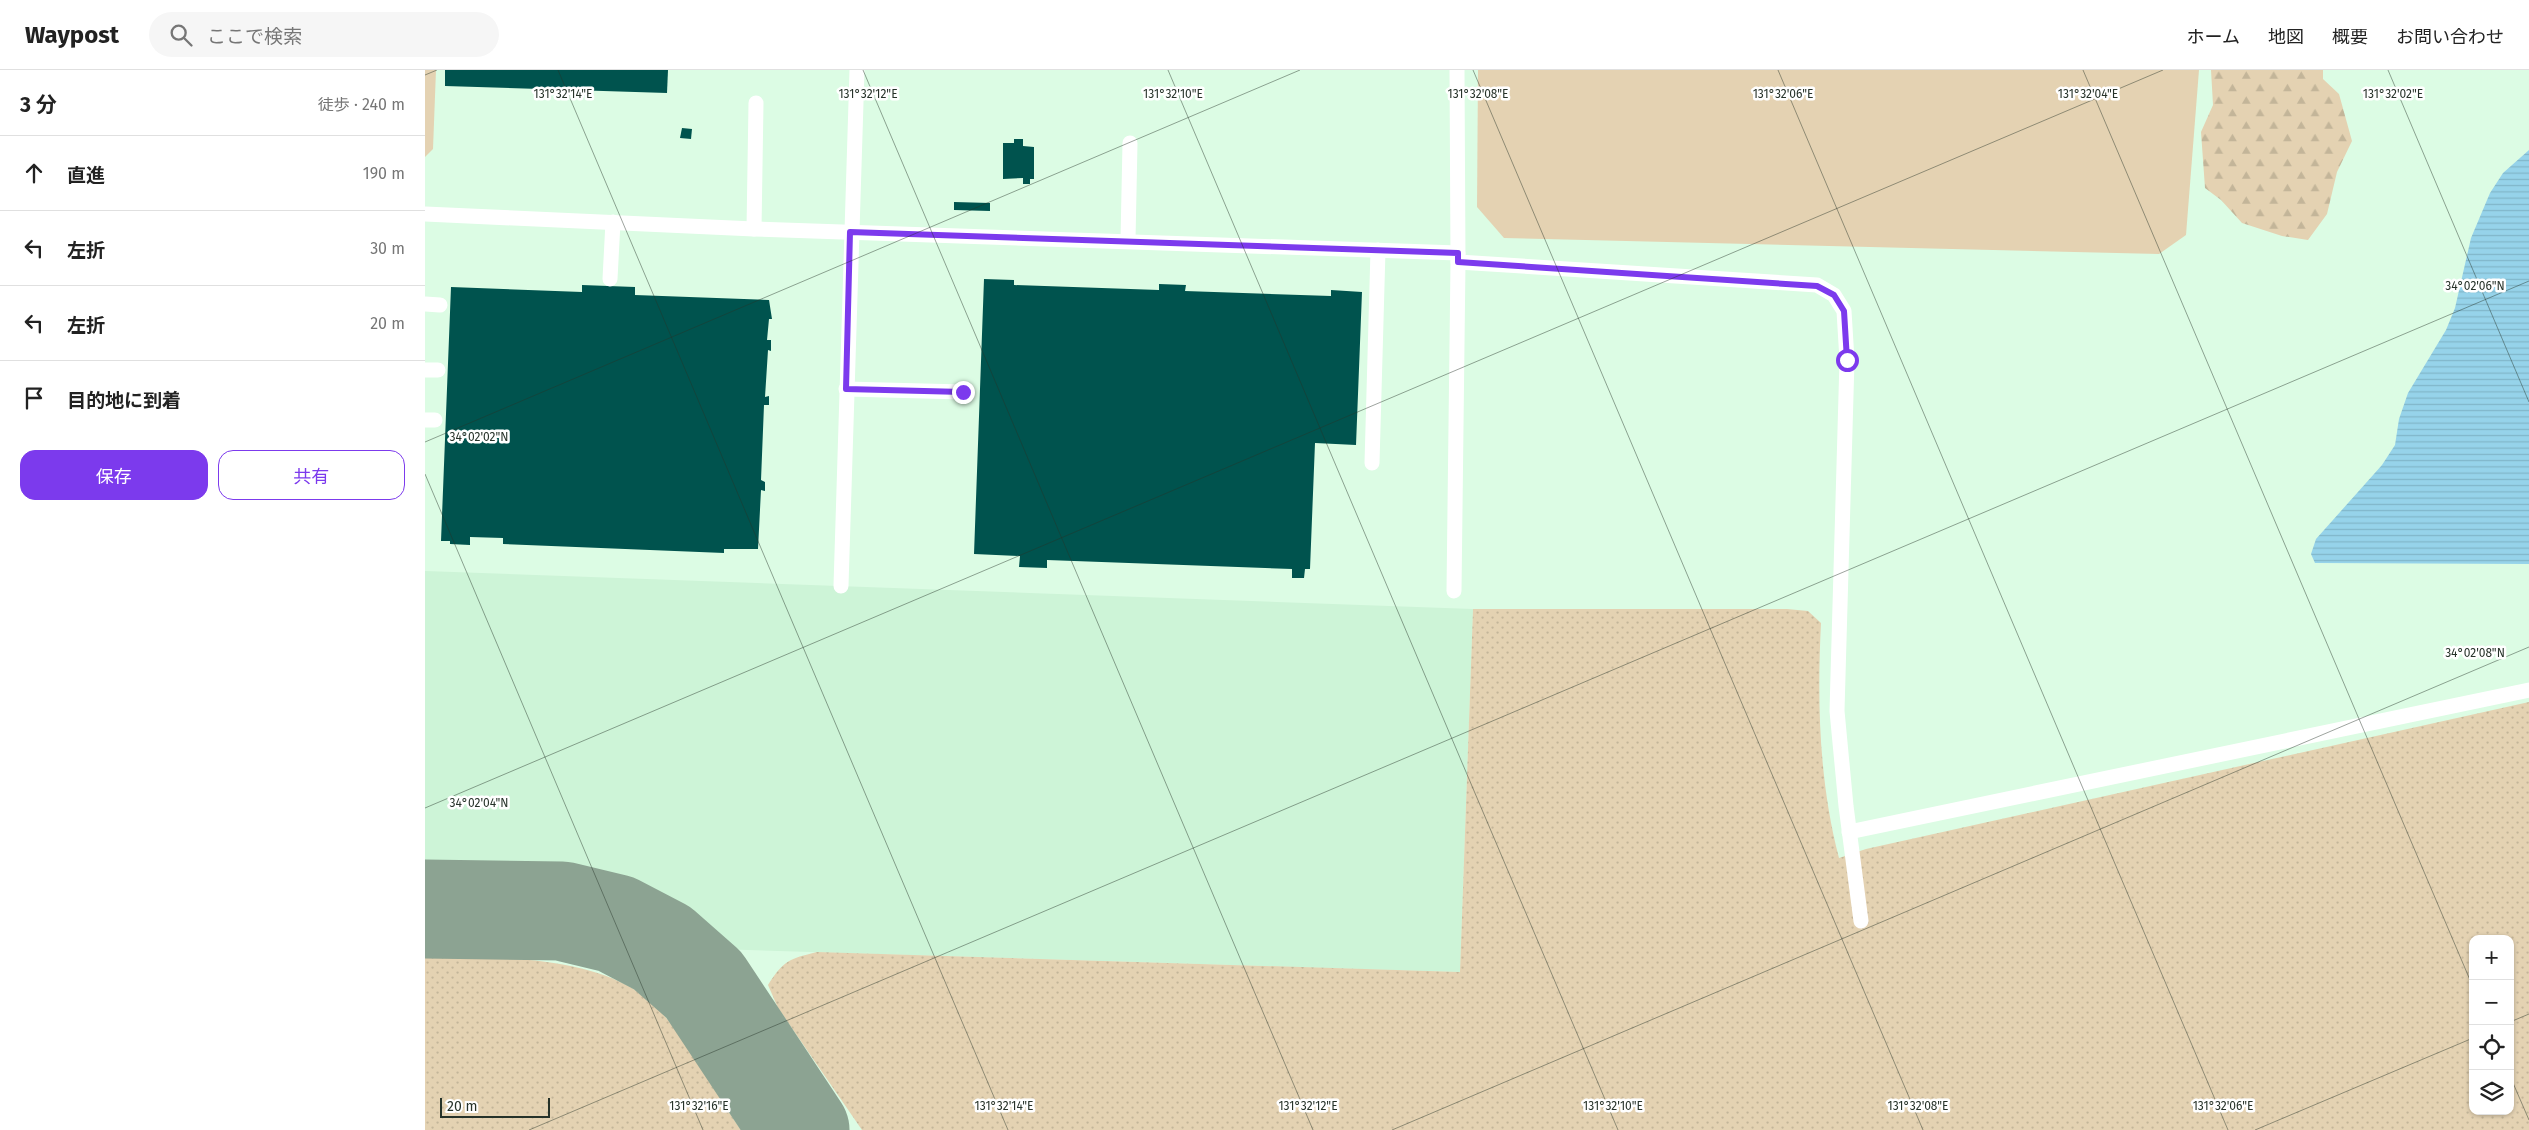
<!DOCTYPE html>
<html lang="ja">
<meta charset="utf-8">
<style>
:root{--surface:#fff;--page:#f6f6f6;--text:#222;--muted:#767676;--line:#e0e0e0;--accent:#7c3aed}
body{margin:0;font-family:"Fira Sans","Noto Sans JP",sans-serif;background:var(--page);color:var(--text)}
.controls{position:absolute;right:15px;bottom:15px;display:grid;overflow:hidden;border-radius:10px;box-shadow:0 1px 4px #0004}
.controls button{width:45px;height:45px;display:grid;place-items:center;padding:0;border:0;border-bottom:1px solid var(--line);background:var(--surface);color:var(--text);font:25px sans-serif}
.scale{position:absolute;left:15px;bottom:12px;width:110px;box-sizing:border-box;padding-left:5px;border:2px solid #263229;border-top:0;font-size:14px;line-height:18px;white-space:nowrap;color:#263229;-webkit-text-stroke:4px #fff;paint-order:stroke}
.stop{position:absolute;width:15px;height:15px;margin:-11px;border:4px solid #7c3aed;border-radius:50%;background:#fff}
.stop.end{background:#7c3aed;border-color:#fff;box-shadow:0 1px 5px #0008}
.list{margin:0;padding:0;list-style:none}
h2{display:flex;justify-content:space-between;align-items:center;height:65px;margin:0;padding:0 20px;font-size:21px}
h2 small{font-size:16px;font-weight:400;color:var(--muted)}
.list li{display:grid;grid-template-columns:32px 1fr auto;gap:15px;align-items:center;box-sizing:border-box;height:75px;padding:0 20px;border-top:1px solid var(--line)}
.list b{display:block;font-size:19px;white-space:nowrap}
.list em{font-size:16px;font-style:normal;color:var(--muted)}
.actions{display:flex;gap:10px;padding:15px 20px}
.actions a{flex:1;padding:11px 0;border:1px solid var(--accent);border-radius:15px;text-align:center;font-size:18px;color:var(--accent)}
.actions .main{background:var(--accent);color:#fff}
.icon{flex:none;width:28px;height:28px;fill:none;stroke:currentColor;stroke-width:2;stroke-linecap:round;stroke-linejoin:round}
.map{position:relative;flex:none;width:2104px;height:1060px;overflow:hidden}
header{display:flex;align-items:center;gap:30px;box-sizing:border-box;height:70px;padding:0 25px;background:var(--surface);border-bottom:1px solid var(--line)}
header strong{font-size:24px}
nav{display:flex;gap:28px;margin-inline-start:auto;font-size:18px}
.search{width:350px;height:45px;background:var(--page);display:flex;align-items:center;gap:12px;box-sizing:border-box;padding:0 18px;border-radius:28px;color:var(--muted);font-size:19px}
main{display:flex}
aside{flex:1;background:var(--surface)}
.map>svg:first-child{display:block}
.built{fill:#cdf4d7}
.grass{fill:url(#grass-dots);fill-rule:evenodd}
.forest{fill:url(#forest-firs)}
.pitch{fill:#e4d2b2}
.water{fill:url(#water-rules)}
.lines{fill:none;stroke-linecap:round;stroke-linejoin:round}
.taxiway{stroke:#8ca392;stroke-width:99}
.building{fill:#00534e}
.service{stroke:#fff;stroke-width:15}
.route{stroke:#7c3aed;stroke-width:6}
.ticks{fill:none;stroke:#263229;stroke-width:1;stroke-opacity:0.45}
.ticks-label{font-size:12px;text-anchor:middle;fill:#263229;stroke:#fff;stroke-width:5;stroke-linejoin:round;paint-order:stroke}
</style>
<header>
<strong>Waypost</strong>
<div class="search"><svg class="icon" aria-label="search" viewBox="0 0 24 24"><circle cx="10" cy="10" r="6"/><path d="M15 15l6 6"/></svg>ここで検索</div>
<nav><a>ホーム</a><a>地図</a><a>概要</a><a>お問い合わせ</a></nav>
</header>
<main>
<aside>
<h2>3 分<small>徒歩 · 240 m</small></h2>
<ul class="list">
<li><svg class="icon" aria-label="ahead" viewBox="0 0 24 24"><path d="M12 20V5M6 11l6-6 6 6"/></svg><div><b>直進</b></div><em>190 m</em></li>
<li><svg class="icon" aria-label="left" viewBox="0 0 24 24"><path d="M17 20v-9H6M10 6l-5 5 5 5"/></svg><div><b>左折</b></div><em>30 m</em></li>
<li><svg class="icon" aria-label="left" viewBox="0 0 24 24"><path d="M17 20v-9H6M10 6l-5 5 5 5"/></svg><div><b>左折</b></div><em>20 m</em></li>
<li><svg class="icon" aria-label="arrive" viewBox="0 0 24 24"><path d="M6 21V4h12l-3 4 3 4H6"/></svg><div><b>目的地に到着</b></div></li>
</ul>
<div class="actions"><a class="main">保存</a><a>共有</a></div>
</aside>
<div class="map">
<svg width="2104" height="1060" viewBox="0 0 2104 1060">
<defs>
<pattern id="grass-dots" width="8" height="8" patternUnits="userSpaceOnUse" patternTransform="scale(1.25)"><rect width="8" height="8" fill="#e4d2b2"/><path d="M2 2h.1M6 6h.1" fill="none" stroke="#c3b599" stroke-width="1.8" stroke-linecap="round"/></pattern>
<pattern id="forest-firs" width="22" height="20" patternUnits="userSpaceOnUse" patternTransform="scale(1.25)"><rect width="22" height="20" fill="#e4d2b2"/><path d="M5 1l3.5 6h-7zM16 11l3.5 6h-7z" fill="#c3b599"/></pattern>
<pattern id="water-rules" width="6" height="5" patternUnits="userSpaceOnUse" patternTransform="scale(1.25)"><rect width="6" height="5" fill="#96d3ea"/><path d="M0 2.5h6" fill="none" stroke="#81b6c9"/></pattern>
</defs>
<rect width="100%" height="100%" fill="#dcfce4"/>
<!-- built -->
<polygon class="built" points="0,501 1048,539 1035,902 0,870"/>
<!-- grass -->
<g class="grass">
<path d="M1048 539H1362L1383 541 1396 553C1392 632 1394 711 1414 788L1441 779 2104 632V1060H437L353 938 343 915C359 890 364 889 392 882L1035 902ZM2048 869H2085V1041H2048Z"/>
<path d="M0 885C67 888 161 884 218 925 252 950 291 1023 316 1060H0Z"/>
</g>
<!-- forest -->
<polygon class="forest" points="1786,0 1898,0 1898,9 1914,24 1927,71 1912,102 1902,144 1883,170 1857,166 1817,153 1796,130 1780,118 1776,62 1788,35"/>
<!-- pitch -->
<g class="pitch">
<polygon points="0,0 11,0 8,79 0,87"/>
<polygon points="1053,0 1774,0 1761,165 1734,184 1079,168 1052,137"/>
</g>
<!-- water -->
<polygon class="water" points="2104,80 2104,494 1890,493 1886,484 1891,469 1957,395 1970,375 1974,349 1983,323 2021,260 2030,238 2046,168 2065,123 2078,103"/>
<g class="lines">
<!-- taxiway -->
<polyline class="taxiway" points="0,839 137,841 191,854 237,878 279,915 375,1060"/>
</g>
<!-- building -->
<g class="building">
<polygon points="20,0 243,0 242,23 20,16"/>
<polygon points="257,58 267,59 266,69 255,68"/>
<polygon points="589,69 598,69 598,76 609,77 609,109 605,109 605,114 598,114 598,108 578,109 578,73 589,73"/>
<polygon points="529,132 565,133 565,141 529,140"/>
<polygon points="559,209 589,210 589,215 734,220 734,214 761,215 760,221 906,226 906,220 937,222 931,375 890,373 885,499 880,499 879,508 867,508 867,499 622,490 622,498 594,497 595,486 549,484"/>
<polygon points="157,215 210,217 210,225 344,230 347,249 344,249 342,270 346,270 346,281 343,280 340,327 344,326 344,335 339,335 336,410 340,412 340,421 336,420 333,479 299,479 299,483 78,474 78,468 45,467 45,475 25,474 25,471 16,471 26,217 157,222"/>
</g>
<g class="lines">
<!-- service -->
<g class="service">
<polyline points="0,144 329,159 1033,183"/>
<polyline points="329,159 331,33"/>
<polyline points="703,170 705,73"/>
<polyline points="1033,192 1392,215 1409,225 1419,241 1422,290 1412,641 1421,736 1436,851"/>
<polyline points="185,209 188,152"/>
<polyline points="0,234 15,235"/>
<polyline points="0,300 13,300"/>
<polyline points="421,319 538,322"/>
<polyline points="0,350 10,350"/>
<polyline points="947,393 953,180"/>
<polyline points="416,516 432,0"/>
<polyline points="1029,521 1033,192 1032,0"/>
<polyline points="1424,762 2104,620"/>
</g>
</g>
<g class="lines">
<!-- route -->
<polyline class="route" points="538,322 421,319 425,162 1033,183 1033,192 1392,216 1409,225 1419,241 1422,290"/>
</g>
<!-- ticks -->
<path class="ticks" d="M133 0 583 1060M438 0 888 1060M743 0 1193 1060M1048 0 1498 1060M1353 0 1803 1060M1658 0 2048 917M1963 0 2104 332M0 5 12 0M0 372 875 0M0 404 278 1060M0 738 1738 0M2085 952 2104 944M2085 1006 2104 1050M104 1060 2104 211M967 1060 2104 577M1830 1060 2048 968"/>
<g class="ticks-label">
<text x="138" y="28">131°32'14"E</text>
<text x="443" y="28">131°32'12"E</text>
<text x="748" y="28">131°32'10"E</text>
<text x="1053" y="28">131°32'08"E</text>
<text x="1358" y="28">131°32'06"E</text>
<text x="1663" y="28">131°32'04"E</text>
<text x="1968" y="28">131°32'02"E</text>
<text x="2050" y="220">34°02'06"N</text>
<text x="54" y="371">34°02'02"N</text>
<text x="2050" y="587">34°02'08"N</text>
<text x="54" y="737">34°02'04"N</text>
<text x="274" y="1040">131°32'16"E</text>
<text x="579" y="1040">131°32'14"E</text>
<text x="883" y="1040">131°32'12"E</text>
<text x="1188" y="1040">131°32'10"E</text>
<text x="1493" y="1040">131°32'08"E</text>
<text x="1798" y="1040">131°32'06"E</text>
</g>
</svg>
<div class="controls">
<button>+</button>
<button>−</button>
<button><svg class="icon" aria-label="locate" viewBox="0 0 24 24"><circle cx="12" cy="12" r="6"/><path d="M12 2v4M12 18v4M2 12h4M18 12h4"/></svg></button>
<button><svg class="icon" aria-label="layers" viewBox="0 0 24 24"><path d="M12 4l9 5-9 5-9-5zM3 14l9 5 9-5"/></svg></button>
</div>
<div class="scale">20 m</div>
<div class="stop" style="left:1422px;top:290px"></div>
<div class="stop end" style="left:538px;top:322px"></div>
</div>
</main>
